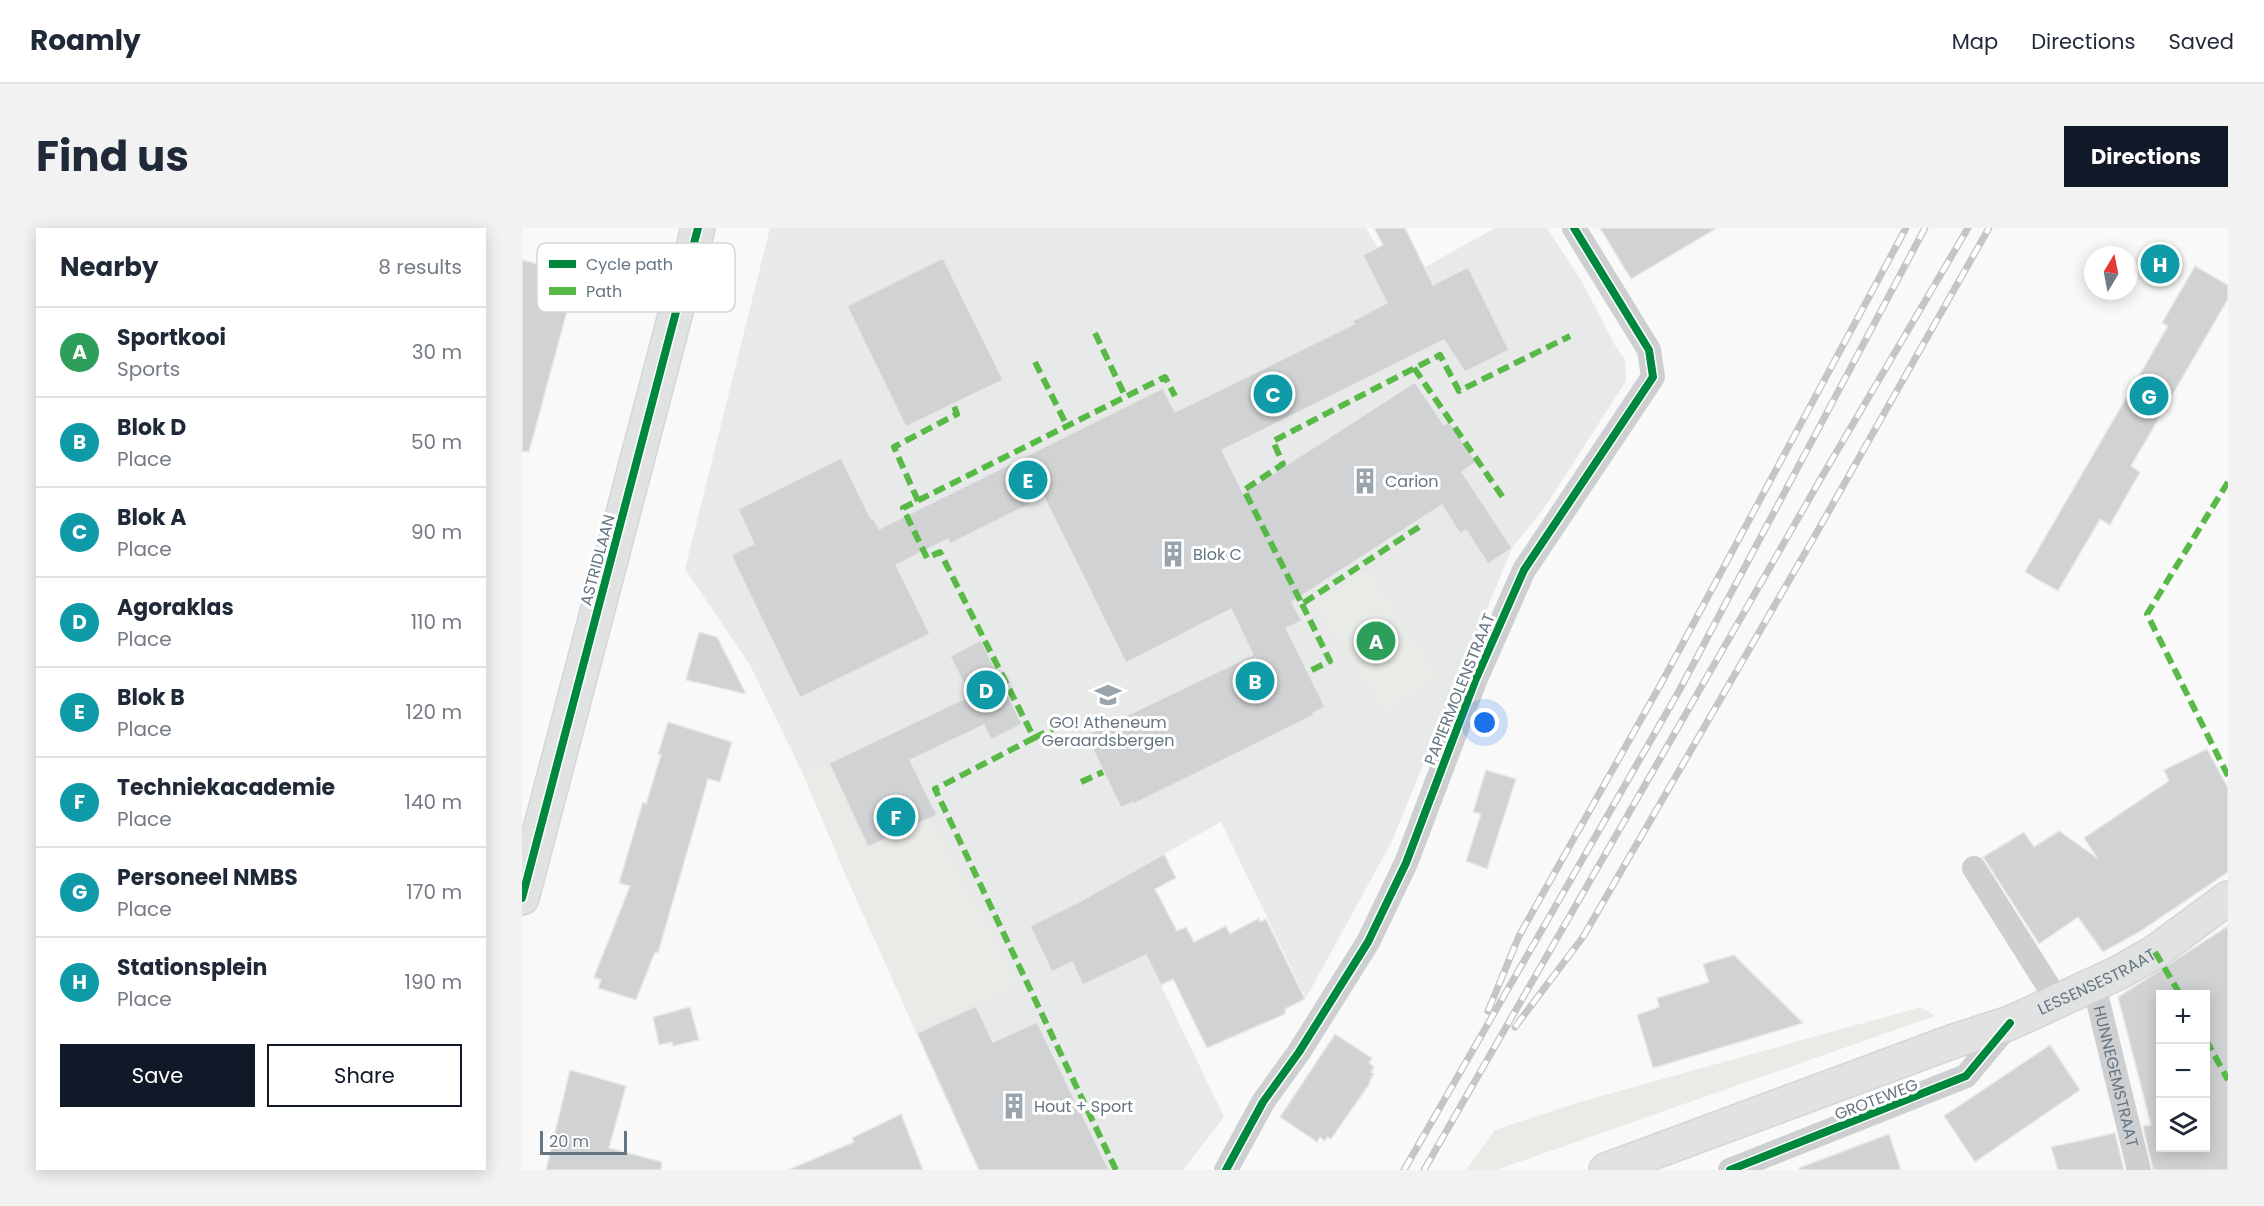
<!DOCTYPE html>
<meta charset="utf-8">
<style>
:root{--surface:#fff;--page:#f2f2f3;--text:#1f2937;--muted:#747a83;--line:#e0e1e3;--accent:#111827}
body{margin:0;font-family:Poppins,sans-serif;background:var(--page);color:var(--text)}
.controls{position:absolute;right:18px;bottom:18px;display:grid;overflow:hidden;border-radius:0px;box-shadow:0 3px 15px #0003}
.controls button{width:54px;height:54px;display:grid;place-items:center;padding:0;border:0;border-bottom:2px solid var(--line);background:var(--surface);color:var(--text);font:30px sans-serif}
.compass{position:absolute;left:1562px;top:18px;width:54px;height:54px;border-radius:50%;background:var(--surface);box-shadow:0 3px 15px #0003;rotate:10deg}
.scale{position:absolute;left:18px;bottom:15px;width:87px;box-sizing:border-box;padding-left:6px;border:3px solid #657683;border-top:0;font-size:16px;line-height:21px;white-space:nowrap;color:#657683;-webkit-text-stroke:4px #fff;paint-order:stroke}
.you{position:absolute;left:963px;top:495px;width:21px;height:21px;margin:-15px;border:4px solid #fff;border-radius:50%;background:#1a73e8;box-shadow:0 0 0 9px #1a73e833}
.badge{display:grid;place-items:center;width:39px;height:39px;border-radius:50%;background:var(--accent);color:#fff;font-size:20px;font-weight:700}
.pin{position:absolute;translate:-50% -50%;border:3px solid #fff;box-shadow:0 2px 6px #0006}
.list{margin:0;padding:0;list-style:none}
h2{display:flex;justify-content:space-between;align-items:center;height:78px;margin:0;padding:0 24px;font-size:26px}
h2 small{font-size:20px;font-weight:400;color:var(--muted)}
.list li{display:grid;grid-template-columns:39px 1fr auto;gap:18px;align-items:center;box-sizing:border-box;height:90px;padding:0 24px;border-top:2px solid var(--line)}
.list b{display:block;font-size:22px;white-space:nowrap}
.list p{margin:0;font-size:20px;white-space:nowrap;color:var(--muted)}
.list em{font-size:20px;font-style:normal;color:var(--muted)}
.actions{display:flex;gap:12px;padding:18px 24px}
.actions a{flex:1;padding:14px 0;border:2px solid var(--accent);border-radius:0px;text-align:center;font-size:21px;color:var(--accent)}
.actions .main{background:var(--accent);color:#fff}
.icon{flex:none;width:33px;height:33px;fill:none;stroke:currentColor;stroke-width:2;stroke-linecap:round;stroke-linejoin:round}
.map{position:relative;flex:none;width:1706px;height:942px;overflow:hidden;border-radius:0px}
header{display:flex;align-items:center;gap:36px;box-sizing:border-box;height:84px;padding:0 30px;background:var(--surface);border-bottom:2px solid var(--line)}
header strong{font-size:28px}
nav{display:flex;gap:33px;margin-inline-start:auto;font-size:21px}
.intro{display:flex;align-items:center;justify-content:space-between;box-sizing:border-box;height:144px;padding:0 36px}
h1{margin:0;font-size:42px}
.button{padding:15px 27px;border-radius:0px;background:var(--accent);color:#fff;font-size:21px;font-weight:700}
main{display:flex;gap:36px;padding:0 36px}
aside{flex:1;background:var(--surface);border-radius:0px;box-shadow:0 3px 15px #0003}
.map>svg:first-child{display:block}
.built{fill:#e8e9e9}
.green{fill:#e8ebe6}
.building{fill:#d0d2d3;stroke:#e8e8e8;stroke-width:1.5;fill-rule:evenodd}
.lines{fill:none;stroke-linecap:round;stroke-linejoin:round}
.secondary-casing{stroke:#d5d6d7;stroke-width:36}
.primary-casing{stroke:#d5d6d7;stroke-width:36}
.street{stroke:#cecfd0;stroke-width:24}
.secondary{stroke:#e1e2e2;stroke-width:33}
.primary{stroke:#e1e2e2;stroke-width:33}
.rail-casing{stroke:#c3c5c6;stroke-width:7}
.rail{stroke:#fff;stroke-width:4.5;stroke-dasharray:14;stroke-linecap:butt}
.quiet{stroke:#58b947;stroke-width:6;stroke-dasharray:12 6;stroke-linecap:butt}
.cycleway-casing{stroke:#fff;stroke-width:11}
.cycleway{stroke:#00873e;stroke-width:8}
.labels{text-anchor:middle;stroke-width:6;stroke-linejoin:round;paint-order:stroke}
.poi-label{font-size:16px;fill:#657683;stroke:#fff;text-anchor:start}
.street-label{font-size:16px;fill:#657683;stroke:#fff}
.key{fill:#fff;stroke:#d1d6da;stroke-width:1.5}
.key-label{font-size:16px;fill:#657683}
</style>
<header>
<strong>Roamly</strong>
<nav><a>Map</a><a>Directions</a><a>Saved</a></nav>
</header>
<div class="intro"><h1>Find us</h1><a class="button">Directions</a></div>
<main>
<aside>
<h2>Nearby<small>8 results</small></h2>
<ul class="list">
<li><span class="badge" style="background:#2e9e5b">A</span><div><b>Sportkooi</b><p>Sports</p></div><em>30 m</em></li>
<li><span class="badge" style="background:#0f9aa8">B</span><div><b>Blok D</b><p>Place</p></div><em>50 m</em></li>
<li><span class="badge" style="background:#0f9aa8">C</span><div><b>Blok A</b><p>Place</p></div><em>90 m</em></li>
<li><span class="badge" style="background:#0f9aa8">D</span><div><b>Agoraklas</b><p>Place</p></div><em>110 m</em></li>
<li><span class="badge" style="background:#0f9aa8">E</span><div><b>Blok B</b><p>Place</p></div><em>120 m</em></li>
<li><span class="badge" style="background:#0f9aa8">F</span><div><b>Techniekacademie</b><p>Place</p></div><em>140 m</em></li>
<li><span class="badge" style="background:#0f9aa8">G</span><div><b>Personeel NMBS</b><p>Place</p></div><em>170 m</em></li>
<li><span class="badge" style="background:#0f9aa8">H</span><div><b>Stationsplein</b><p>Place</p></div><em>190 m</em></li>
</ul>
<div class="actions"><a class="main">Save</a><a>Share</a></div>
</aside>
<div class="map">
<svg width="1706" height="942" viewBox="0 0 1706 942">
<rect width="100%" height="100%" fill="#f9f9f9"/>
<!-- built -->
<polygon class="built" points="248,0 844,0 876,54 973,0 1025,0 1060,54 1094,119 1103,131 1104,153 1023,279 990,320 870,613 784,770 699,594 555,675 574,714 610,697 702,889 661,942 456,942 320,639 282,548 228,437 163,341"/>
<!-- green -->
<g class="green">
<polygon points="844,342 916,448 863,483 792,377"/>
<polygon points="306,536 346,620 408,592 495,757 393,802 282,548"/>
<polygon points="1399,779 1413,788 974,942 944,942 973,902 1058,874"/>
</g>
<!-- building -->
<g class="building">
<polygon points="852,0 883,0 911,57 946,39 987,122 943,144 922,112 700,222 721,265 893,154 922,197 927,193 954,234 940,244 990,320 966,336 944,302 938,306 920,277 770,374 780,393 764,400 803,479 791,485 792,487 612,576 611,574 599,580 564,507 731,427 709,381 604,435 522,269 428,316 426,311 374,337 408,406 278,470 209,327 232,316 216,281 319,230 349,291 351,290 357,301 641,160 653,184 832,96 830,93 865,75 841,27 861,17"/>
<polygon points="1078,0 1195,0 1109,51"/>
<polygon points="421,30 481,152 384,199 325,78"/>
<polygon points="0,32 55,46 7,224 0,223"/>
<polygon points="1673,38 1706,57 1706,71 1609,238 1618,244 1588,297 1578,291 1536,363 1503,344 1646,98 1640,95"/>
<polygon points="177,404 195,409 224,466 164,452"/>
<polygon points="459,412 500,496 469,512 462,497 388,532 415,587 346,619 307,535 448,468 428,428"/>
<polygon points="146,494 210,514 198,554 186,551 136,725 133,724 114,772 76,760 79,752 72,749 108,658 97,655 121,574 124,576 139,527 136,526"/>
<polygon points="1685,521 1706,560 1706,644 1617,704 1581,724 1556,689 1517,716 1461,629 1502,604 1512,619 1537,603 1575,630 1562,610 1647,553 1642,542"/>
<polygon points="964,542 994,551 965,641 944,633 959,586 951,584"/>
<polygon points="642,626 654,650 633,661 655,703 664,699 672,714 704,698 708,706 737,690 738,694 744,691 783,771 763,781 763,786 685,820 651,751 639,757 624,727 561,757 550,734 530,744 508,698 555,675"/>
<path d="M1706 698V942H1631L1621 898 1629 897 1596 769ZM1638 766H1683V920H1638Z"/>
<polygon points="1212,727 1281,795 1131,840 1115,787 1137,779 1135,770 1187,754 1181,736"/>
<polygon points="454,778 471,814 515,794 587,942 457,942 395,805"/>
<polygon points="168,779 177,812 151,818 150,814 137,817 131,789"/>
<polygon points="813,806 850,830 847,835 852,839 849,844 852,846 847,854 848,855 809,911 805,909 803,913 798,909 795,914 758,889"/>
<polygon points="1528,817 1558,862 1453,934 1422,888"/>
<polygon points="48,842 104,858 87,920 140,934 139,942 24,942"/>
<polygon points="379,886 401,942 266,942 332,914 330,910"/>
<polygon points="1593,905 1602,942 1536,942 1529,919"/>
<polygon points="1367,906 1379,942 1278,942 1277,940"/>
</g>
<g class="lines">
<!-- secondary casing -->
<g class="secondary-casing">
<g id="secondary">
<path id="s2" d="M1084 942 1432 813 1488 795 1596 745 1633 724 1706 670"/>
</g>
</g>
<!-- primary casing -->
<g class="primary-casing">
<polyline id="primary" points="0,670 176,0"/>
</g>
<!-- street -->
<g class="street">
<polyline points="1452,640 1535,772"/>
<path id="s1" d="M1572 757 1617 942"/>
<polyline points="704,942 741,874 777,824 846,714 884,635 953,453 1002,342 1131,149 1127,122 1052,0"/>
<polyline points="1208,942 1444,848 1488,795"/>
</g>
<!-- secondary -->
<use href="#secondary" class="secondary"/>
<!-- primary -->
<use href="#primary" class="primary"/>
<!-- rail casing -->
<g class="rail-casing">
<g id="rail">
<polyline points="966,783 997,708 1140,454 1384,0"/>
<polyline points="993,799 1061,709 1291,311 1467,0"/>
<polyline points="882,942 1157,463 1403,0"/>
<polyline points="902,942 1298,252 1446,0"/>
</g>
</g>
<!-- rail -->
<use href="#rail" class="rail"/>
<!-- quiet -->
<g class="quiet">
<polyline points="573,105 604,170"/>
<polyline points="513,134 545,198"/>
<polyline points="892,140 982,271"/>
<polyline points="1706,254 1625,386 1706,548"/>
<polyline points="396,273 372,219 435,186 432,178"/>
<polyline points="897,299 780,376 722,262 761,236 751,213 918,127 937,163 1048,108"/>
<polyline points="780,376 808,433 788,443"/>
<polyline points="512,510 534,499"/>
<polyline points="559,554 581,544"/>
<polyline points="1633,724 1658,766"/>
<polyline points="1684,812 1706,852"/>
<polyline points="594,942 413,561 512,510 418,324 405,330 381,280 643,149 653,168"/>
</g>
<!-- cycleway casing -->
<g class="cycleway-casing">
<g id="cycleway">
<polyline points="0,670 176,0"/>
<polyline points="704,942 741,874 777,824 846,714 884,635 953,453 1002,342 1131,149 1127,122 1052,0"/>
<polyline points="1208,942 1444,848 1488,795"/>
</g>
</g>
<!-- cycleway -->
<use href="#cycleway" class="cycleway"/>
</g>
<!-- icons -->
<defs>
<g id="building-bare" transform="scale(2.07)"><path d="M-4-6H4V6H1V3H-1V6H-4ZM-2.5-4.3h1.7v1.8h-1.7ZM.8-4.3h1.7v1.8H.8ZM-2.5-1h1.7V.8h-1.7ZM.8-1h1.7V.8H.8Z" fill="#99a4ac" stroke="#fff" stroke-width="2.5" paint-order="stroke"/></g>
<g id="school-bare" transform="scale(2.07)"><path d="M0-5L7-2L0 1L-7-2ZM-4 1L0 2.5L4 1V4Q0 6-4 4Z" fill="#99a4ac" stroke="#fff" stroke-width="2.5" paint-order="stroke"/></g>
</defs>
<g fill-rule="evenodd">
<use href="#building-bare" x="843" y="253"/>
<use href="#building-bare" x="651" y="326"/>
<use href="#school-bare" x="586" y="467"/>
<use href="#building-bare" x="492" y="878"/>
</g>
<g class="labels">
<!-- poi labels -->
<g class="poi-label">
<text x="863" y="259">Carion</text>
<text x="671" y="332">Blok C</text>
<text x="586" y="500" text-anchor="middle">GO! Atheneum<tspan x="586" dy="18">Geraardsbergen</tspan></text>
<text x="512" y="884">Hout + Sport</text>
</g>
<!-- street labels -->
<g class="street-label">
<text transform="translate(75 332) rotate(-75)" y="6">ASTRIDLAAN</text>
<text transform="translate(937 461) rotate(-68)" y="6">PAPIERMOLENSTRAAT</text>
<text dy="6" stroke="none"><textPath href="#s2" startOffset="526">LESSENSESTRAAT</textPath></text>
<text dy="6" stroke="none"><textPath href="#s1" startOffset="94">HUNNEGEMSTRAAT</textPath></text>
<text transform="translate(1354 871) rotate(-21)" y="6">GROTEWEG</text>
</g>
</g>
<!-- legend -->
<rect x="15" y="15" width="198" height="69" rx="9" class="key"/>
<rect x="27" y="32" width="27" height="8" fill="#00873e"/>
<rect x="27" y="59" width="27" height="8" fill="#58b947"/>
<g class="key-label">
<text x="64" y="42">Cycle path</text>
<text x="64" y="69">Path</text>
</g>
</svg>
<div class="controls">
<button>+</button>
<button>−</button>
<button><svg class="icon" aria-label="layers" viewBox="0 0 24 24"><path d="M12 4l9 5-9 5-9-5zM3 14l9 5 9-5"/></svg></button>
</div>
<svg class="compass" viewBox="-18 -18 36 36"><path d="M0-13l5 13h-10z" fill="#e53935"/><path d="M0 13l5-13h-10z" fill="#747a83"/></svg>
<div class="scale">20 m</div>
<div class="you"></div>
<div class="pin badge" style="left:854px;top:413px;background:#2e9e5b">A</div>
<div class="pin badge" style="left:733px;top:453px;background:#0f9aa8">B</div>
<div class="pin badge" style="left:751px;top:166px;background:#0f9aa8">C</div>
<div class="pin badge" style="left:464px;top:462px;background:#0f9aa8">D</div>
<div class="pin badge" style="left:506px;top:252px;background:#0f9aa8">E</div>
<div class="pin badge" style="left:374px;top:589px;background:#0f9aa8">F</div>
<div class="pin badge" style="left:1627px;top:168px;background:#0f9aa8">G</div>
<div class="pin badge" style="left:1638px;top:36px;background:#0f9aa8">H</div>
</div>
</main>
